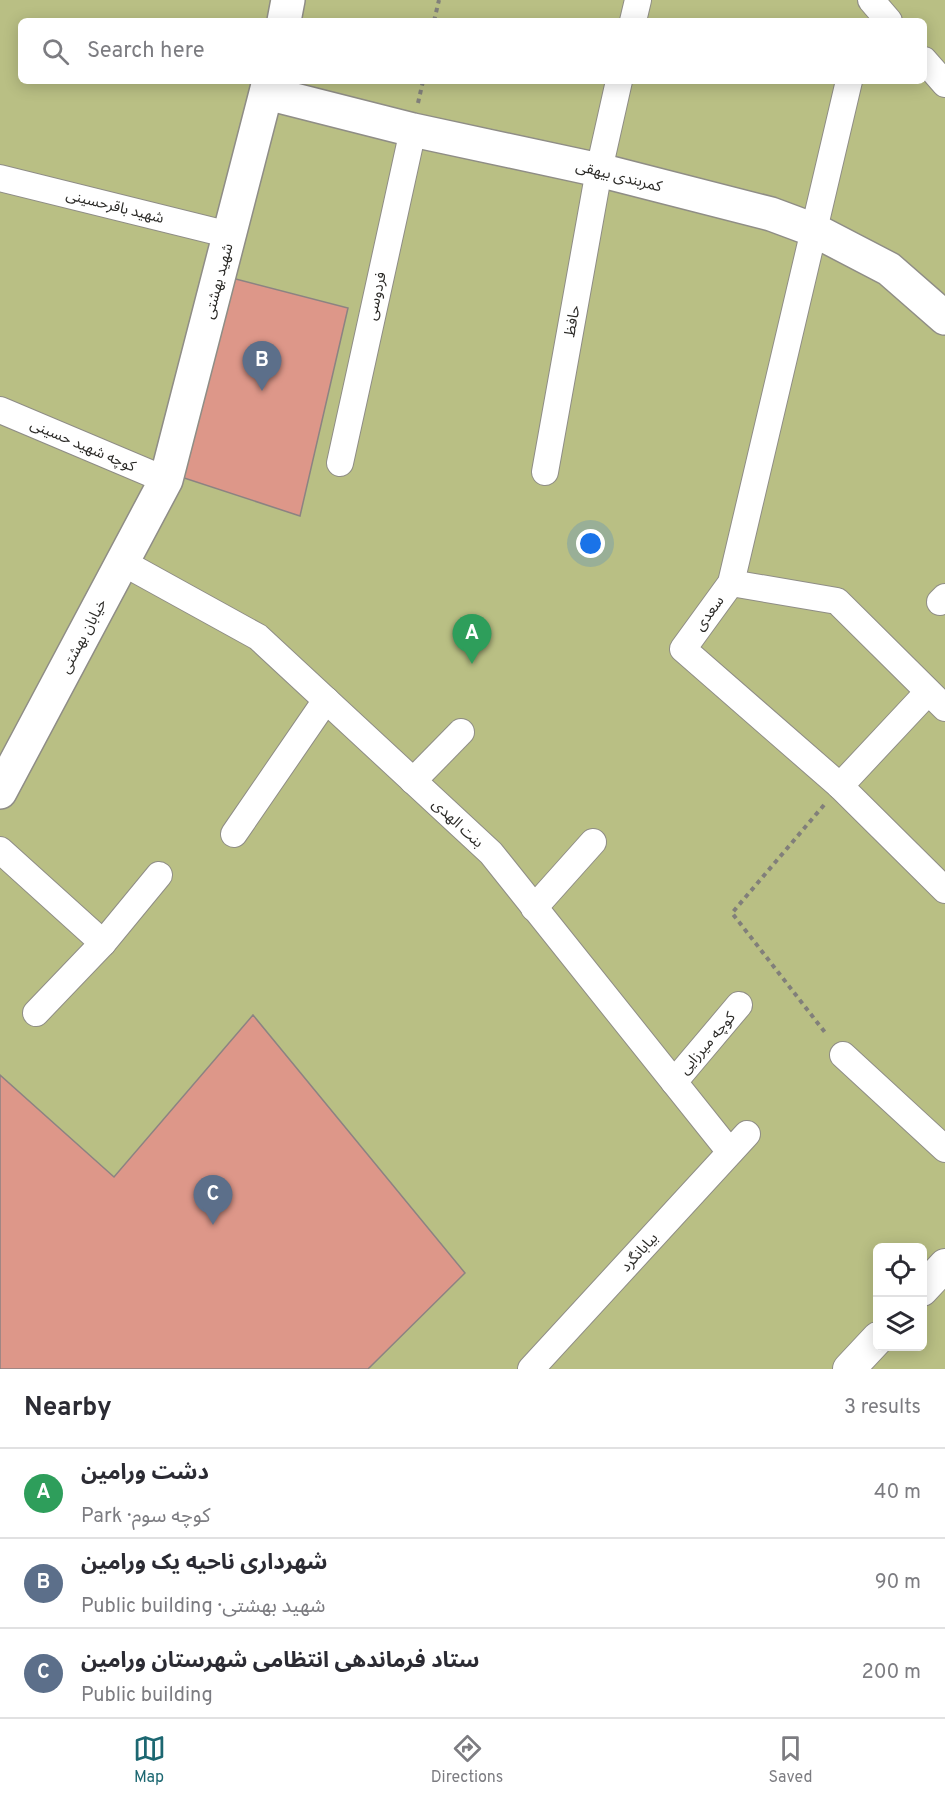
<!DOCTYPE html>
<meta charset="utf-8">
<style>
:root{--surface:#fff;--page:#f7f7f7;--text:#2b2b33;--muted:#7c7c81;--line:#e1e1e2;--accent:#1c6771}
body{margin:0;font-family:Overpass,"Noto Sans Arabic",sans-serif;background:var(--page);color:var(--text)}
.controls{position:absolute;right:18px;bottom:18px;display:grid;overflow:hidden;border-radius:9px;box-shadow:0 3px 15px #0003}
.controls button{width:54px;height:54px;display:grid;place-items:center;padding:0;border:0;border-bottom:2px solid var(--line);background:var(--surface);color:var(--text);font:30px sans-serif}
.you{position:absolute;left:591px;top:544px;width:21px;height:21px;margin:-15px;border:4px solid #fff;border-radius:50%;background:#1a73e8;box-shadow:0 0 0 9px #1a73e833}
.badge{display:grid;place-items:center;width:39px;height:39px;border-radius:50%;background:var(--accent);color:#fff;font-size:20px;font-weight:700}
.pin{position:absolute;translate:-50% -50px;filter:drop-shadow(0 2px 3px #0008)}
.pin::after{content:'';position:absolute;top:32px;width:21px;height:18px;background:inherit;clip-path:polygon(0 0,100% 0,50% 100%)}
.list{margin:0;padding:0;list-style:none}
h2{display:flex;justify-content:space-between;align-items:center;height:78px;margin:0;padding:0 24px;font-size:26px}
h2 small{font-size:20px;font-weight:400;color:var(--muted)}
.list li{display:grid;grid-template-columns:39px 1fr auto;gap:18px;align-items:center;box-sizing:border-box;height:90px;padding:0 24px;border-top:2px solid var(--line)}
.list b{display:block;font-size:22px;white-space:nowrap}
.list p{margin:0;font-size:20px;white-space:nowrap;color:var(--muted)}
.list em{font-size:20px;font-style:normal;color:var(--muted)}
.icon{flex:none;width:33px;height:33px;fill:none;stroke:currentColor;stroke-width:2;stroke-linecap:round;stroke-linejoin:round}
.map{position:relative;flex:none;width:945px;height:1369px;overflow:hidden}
.search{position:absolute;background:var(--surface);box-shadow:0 3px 15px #0003;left:18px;right:18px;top:18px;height:66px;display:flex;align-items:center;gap:15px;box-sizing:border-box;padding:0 21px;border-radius:9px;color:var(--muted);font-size:22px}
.sheet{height:348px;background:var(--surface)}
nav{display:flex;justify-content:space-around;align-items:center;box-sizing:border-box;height:84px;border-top:2px solid var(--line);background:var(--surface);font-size:16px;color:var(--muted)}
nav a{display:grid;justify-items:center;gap:3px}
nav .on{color:var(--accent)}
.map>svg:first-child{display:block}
.green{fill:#b9bf84;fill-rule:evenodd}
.building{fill:#dd9789;stroke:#8c8382;stroke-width:1.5}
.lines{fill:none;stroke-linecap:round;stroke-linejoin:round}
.minor-casing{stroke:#8f8d86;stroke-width:28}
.tertiary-casing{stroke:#8f8d86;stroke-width:34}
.secondary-casing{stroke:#8f8d86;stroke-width:36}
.path{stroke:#817f7a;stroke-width:4;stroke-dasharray:4.5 4.5;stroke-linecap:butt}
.minor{stroke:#fff;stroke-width:26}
.tertiary{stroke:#fff;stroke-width:32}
.secondary{stroke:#fff;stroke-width:33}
.labels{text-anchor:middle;stroke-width:5;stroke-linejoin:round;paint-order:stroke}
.street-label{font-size:15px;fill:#2b2a27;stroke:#fff}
</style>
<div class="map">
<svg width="945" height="1369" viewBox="0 0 945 1369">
<rect width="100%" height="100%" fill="#e9e6df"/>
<!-- green -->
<path class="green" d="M0 0H945V1369H0ZM21 21H924V81H21ZM878 1248H922V1346H878Z"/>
<!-- building -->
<g class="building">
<polygon points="228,277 348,308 300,516 172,474"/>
<polygon points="253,1015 465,1273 368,1369 0,1369 0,1075 114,1177"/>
</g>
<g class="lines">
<!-- minor casing -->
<g class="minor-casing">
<g id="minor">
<polyline points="871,0 889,21"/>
<polyline points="633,21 638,0"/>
<polyline points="924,60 945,84"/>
<polyline points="849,81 731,583 683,649 840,786 945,890"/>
<polyline points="0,178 230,235"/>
<polyline points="0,410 166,480"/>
<polyline points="340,463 413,130"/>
<polyline points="545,472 599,170 619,81"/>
<polyline points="122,562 258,637 491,853 730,1152"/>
<polyline points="731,583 837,601 945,708"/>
<polyline points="940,602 945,597"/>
<polyline points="413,781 461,732"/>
<polyline points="840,786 928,692"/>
<polyline points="234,834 326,700"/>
<polyline points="0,850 103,943"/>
<polyline points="534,908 593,842"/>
<polyline points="36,1013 103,943 159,875"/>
<polyline points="843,1055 945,1149"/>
<polyline points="674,1082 739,1005"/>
<polyline points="531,1369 747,1134"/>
</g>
</g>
<!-- tertiary casing -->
<g class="tertiary-casing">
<g id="tertiary">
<polyline points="922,1290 945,1265"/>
<polyline points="849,1369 878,1338"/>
</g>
</g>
<!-- secondary casing -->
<g class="secondary-casing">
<g id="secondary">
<polyline points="284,21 288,0"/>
<polyline points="267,93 413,130 599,170 771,214 814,230 889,269 945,318"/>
<polyline points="0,792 166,480 269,81"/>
</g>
</g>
<!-- path -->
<g class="path">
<polyline points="434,21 439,0"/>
<polyline points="418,103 423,81"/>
<polyline points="824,805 732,913 827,1035"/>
</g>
<!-- minor -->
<use href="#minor" class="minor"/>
<!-- tertiary -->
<use href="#tertiary" class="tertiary"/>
<!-- secondary -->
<use href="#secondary" class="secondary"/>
</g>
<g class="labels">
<!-- street labels -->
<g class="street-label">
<text transform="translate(619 176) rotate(14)" y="5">کمربندی بیهقی</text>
<text transform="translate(115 206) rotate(14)" y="5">شهید باقرحسینی</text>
<text transform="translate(218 281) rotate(-75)" y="5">شهید بهشتی</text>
<text transform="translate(376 296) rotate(-78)" y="5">فردوسی</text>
<text transform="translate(572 321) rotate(-80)" y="5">حافظ</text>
<text transform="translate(83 445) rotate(23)" y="5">کوچه شهید حسینی</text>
<text transform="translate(709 613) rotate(-54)" y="5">سعدی</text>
<text transform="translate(83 636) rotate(-62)" y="5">خیابان بهشتی</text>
<text transform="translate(458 823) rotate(43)" y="5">بنت الهدی</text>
<text transform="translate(707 1043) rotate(-49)" y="5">کوچه میرزایی</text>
<text transform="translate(639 1252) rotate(-47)" y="5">بیابانگرد</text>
</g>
</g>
</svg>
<div class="controls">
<button><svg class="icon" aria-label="locate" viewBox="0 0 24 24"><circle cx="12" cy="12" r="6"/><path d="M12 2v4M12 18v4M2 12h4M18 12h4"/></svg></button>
<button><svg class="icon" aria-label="layers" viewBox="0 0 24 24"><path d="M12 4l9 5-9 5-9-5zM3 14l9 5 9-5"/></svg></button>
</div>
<div class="you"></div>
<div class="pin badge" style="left:472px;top:664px;background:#2e9e5b">A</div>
<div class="pin badge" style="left:262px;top:391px;background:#5c6f8a">B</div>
<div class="pin badge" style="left:213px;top:1225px;background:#5c6f8a">C</div>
<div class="search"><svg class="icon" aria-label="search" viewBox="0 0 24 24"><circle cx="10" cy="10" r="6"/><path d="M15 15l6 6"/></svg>Search here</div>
</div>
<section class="sheet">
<h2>Nearby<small>3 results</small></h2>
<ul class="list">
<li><span class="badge" style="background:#2e9e5b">A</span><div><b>دشت ورامین</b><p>Park · کوچه سوم</p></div><em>40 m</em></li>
<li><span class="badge" style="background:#5c6f8a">B</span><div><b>شهرداری ناحیه یک ورامین</b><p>Public building · شهید بهشتی</p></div><em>90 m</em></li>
<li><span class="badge" style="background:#5c6f8a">C</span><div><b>ستاد فرماندهی انتظامی شهرستان ورامین</b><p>Public building</p></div><em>200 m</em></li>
</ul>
</section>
<nav>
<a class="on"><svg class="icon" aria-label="map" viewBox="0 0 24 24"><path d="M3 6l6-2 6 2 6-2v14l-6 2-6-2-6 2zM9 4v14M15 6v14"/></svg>Map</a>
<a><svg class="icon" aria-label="directions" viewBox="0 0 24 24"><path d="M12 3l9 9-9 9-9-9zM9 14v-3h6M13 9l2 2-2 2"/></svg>Directions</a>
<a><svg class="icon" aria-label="saved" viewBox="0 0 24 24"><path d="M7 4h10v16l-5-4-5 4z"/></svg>Saved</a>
</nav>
